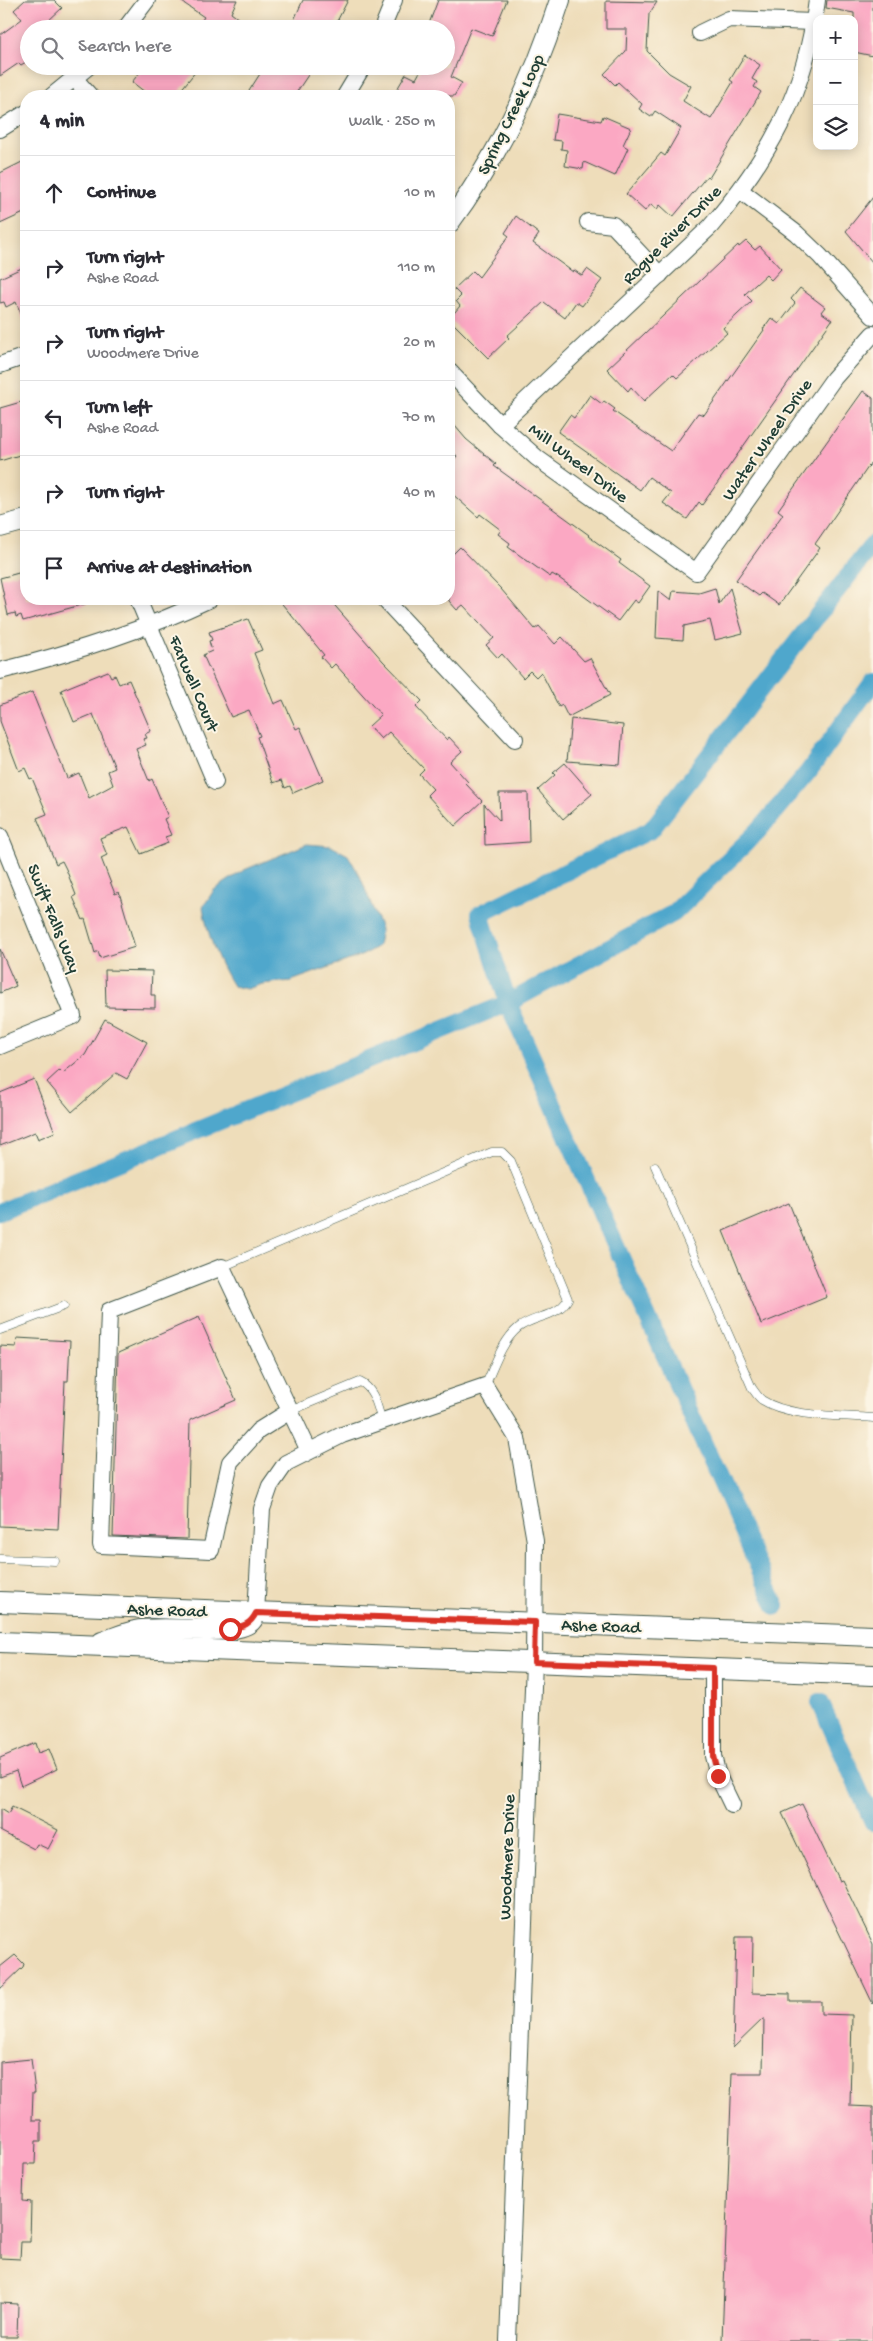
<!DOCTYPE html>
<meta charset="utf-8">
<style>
:root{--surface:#fff;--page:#f7f7f7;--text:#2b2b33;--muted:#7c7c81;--line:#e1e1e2}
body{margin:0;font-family:"Gochi Hand",sans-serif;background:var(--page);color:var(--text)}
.controls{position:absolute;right:15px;top:15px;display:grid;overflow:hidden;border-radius:10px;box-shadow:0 2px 12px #0003}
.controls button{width:45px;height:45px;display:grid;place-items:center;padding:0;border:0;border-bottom:1px solid var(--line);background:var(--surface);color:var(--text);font:25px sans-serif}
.stop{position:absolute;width:15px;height:15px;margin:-11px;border:4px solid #d93025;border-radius:50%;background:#fff}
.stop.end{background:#d93025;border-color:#fff;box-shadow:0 1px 5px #0008}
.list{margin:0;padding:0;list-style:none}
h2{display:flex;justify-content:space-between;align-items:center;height:65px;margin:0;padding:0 20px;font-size:21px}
h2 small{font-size:16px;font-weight:400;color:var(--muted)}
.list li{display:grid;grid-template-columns:32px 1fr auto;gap:15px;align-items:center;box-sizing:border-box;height:75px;padding:0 20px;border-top:1px solid var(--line)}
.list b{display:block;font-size:19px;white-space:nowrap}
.list p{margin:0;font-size:16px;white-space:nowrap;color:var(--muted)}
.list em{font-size:16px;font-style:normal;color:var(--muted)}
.icon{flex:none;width:28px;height:28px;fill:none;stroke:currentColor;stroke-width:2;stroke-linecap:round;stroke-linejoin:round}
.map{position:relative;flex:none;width:873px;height:2341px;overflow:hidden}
.search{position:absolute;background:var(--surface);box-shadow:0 2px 12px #0003;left:20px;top:20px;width:435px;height:55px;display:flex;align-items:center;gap:12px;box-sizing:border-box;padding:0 18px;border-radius:28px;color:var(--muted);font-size:19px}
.panel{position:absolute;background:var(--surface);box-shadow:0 2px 12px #0003;left:20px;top:90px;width:435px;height:515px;border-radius:20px}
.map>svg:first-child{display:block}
.water{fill:#50a7cc;stroke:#387280}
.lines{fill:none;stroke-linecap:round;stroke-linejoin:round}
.canal{stroke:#50a7cc;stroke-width:18}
.building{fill:#fba8c3}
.service-casing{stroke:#3e5548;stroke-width:9}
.minor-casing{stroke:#3e5548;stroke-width:18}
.tertiary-casing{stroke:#3e5548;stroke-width:22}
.service{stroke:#fff;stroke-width:8}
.minor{stroke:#fff;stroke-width:16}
.tertiary{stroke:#fff;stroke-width:20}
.route{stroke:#d93025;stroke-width:6}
.labels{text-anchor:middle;stroke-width:4;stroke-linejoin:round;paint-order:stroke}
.street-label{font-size:18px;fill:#1f3d34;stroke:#fcf5e5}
</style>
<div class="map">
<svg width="873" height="2341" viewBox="0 0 873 2341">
<rect width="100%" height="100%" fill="#fcf5e5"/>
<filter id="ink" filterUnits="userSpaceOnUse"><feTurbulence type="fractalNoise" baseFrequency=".02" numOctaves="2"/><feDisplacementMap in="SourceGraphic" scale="10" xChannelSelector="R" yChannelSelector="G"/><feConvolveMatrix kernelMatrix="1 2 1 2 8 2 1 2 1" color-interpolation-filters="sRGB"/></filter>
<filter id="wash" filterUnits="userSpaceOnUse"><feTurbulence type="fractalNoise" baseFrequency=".0096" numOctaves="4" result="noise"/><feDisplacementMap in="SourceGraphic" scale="20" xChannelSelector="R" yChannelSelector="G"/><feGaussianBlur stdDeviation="1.12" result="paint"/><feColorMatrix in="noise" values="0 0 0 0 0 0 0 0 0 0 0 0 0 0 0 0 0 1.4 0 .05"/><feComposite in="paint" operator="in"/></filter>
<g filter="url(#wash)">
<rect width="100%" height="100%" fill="#eeddba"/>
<!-- water -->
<path class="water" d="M307 844 331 846 348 855 360 876 381 929 378 946 363 955 291 981 262 984 247 989 233 986C218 962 207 934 203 907L214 890 244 870Z"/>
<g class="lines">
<!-- canal -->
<g class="canal">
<polyline points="0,1211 508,1003 674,913 758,831 808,772 873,682"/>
<polyline points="776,1606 508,1003 480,914 651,830 873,544"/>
<polyline points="820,1702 873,1822"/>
</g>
</g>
<g id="blocks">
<!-- building -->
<g class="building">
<polygon points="25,0 54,0 62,8 48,21 55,29 29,29 29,60 21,65 19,63 0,76 0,35 22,19 14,10"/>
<polygon points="179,0 237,0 231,13 239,19 232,29 196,29 204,17"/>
<polygon points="303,0 348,0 333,29 290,29"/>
<polygon points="438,0 507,0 492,36 471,28 451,77 462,83 454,96 393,96 406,74 416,79 423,66 446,66 446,29 427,29"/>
<polygon points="827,0 873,0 873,56 854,52 854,13 826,8"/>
<polygon points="606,1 657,2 649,14 647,51 669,73 691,86 683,101 711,119 733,82 730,80 745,55 760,65 752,79 757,82 754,87 761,92 709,178 707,176 673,217 660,205 657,209 651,204 645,211 626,194 661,153 665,156 681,128 655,111 651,117 639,109 642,104 618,82 615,85 604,74 626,51 627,29 606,29"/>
<polygon points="145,66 200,66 176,96 150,96 132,82"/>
<polygon points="265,66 314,66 294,96 257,96 249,91"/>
<polygon points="557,114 601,121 603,116 631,128 623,145 628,148 615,176 584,162 583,169 565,166 567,150 561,149 562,141 553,140"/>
<polygon points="26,160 26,212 0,224 0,173"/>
<polygon points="873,197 873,263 846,231"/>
<polygon points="516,216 539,234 533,243 573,272 574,270 582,276 587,269 602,280 582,306 576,302 565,318 544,302 507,336 509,338 488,358 449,319 460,306 456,301 461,296 454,289 473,271 479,277 509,236 505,233"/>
<polygon points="746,241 755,250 760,246 781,269 771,280 766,275 745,294 752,301 723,328 727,333 677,378 673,374 644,401 631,387 628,391 607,369 738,245 739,247"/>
<polygon points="26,266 26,326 16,302 6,307 4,302 0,303 0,278"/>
<polygon points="800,288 825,307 821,312 832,320 702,505 699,502 687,519 663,503 671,493 649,477 640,490 558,432 570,415 574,418 590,395 602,404 604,401 615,409 613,411 671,451 698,413 704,415 764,330 763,329 771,318 779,324 795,303 791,299"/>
<polygon points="863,391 873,398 873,460 815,544 820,548 779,605 762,593 759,596 736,580 783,514 778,510"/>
<polygon points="21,402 26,418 26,453 0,461 0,408"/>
<polygon points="449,419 466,439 496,464 494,466 589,535 588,536 621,560 619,563 650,586 638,603 634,600 618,621 559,578 552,574 550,577 508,547 510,543 498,534 501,530 480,514 478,517 449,491 449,465 457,456 449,448"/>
<polygon points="460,547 501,589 535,629 539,626 555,644 562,637 584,661 590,658 610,695 568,717 562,705 559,707 541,672 536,677 530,671 523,678 502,654 498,658 486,645 494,638 463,605 457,610 449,601 449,558"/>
<polygon points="26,571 26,599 88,599 88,603 23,621 21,615 16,617 15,613 8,615 0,578"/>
<polygon points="715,588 719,604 730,588 743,633 715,640 710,620 684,626 683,640 656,638 658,591 671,601 673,591 699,593"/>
<polygon points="278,599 329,599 383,661 422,701 416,707 447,740 449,737 462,751 450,762 468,782 466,784 482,801 455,826 427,795 433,789 419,774 424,769 389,732 381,739 369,726 381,715 335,664 331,668 321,657 324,655"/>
<polygon points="248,619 262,650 254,653 274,704 283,700 296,729 300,727 323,780 293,793 290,786 285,788 282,780 273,783 257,737 260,736 249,710 231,717 203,655 212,651 209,641 212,640 209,632"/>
<polygon points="108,671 111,677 115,675 119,684 129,680 151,731 145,734 147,738 143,739 146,745 136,749 149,781 152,779 168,817 164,819 171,835 165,837 168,843 141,854 128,827 100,838 107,855 101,858 115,894 119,892 135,947 100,958 98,951 95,953 85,919 83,920 73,897 76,895 66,869 62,861 56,864 37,818 47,814 32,778 30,779 25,768 19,771 0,721 0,705 32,692 67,778 79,773 89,798 113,785 108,771 115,768 93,714 74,722 61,690"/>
<polygon points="571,719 623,725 620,765 567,761"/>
<polygon points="565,763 592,794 563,819 538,790 555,775 553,773"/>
<polygon points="499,793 528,793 529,842 485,845 484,804 500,821"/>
<polygon points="0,949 16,986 0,993"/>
<polygon points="105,970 152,971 151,995 155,995 155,1008 106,1007"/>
<polygon points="105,1019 147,1042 127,1079 116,1073 72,1112 47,1082 60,1070 63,1073 85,1055"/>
<polygon points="34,1079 55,1132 38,1139 35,1132 0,1146 0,1093"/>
<polygon points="789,1203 827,1297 761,1324 723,1231"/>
<polygon points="199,1317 236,1400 190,1420 187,1539 113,1536 118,1353"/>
<polygon points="17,1338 70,1341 68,1381 65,1381 58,1529 0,1526 0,1346 16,1347"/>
<polygon points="35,1743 38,1753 49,1749 57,1769 21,1786 16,1771 0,1777 0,1758"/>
<polygon points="802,1804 839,1881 842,1880 873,1944 873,2004 782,1813"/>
<polygon points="12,1807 58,1830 48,1849 37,1844 34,1849 0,1831 0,1809 8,1814"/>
<polygon points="736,1937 753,1937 752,1993 790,1994 790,2001 821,2001 821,2014 852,2015 850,2106 873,2107 873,2341 722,2341 732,2073 763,2073 764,2018 733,2048"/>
<polygon points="15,1955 24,1964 23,1967 0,1989 0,1967"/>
<polygon points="31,2059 35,2092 33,2092 32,2120 41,2120 41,2141 36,2141 35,2164 24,2164 23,2201 31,2202 30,2242 21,2242 20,2259 0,2258 0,2062"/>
<polygon points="0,2303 18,2304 17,2337 0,2337"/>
</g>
</g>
</g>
<g filter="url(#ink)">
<use href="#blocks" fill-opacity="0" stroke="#3e5548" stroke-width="1"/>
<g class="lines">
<!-- service casing -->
<g class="service-casing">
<g id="service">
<path d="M655 1166 752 1388C755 1392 758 1397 762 1400 790 1418 841 1415 873 1418"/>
<path d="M222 1267 492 1152H502L511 1161 568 1299C557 1318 534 1315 518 1328 502 1341 494 1367 485 1386"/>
<polyline points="0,1330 64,1306"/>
<path d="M290 1411 360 1382C375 1389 377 1407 382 1421"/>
<polyline points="0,1559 55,1561"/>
</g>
</g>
<!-- minor casing -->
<g class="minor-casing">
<g id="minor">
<polyline points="125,29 147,0"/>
<polyline points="382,29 394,0"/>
<polyline points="700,33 729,19 814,22"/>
<polyline points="75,79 90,96"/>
<polyline points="52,96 89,66"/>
<polyline points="345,96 363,66"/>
<polyline points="0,129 26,113"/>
<polyline points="741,191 796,233 820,256 873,316"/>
<polyline points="588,222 613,225 660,275"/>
<polyline points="0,365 26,356"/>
<polyline points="449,371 500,425 537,458 696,572 834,378 873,334"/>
<path d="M500 425 710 227C770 157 806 92 817 0"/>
<polyline points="138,599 215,782"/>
<polyline points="384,599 515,739"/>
<path d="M0 671C73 653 142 631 210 599"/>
<polyline points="0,836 73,1016 0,1046"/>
<polyline points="290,1411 258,1431 230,1462 211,1550 101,1545 109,1311 222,1267 309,1451"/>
<polyline points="256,1613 262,1509 270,1486 286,1463 342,1435 485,1386 517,1438 535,1541 534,1662 508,2341"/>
<polyline points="713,1669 713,1756 718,1776 732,1805"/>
</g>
</g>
<!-- tertiary casing -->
<g class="tertiary-casing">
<g id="tertiary">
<path d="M449 223C498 157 535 78 560 0"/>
<polyline points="0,527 26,520"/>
<polyline points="0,1602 873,1636"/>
<polyline points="0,1642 873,1675"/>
<path d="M102 1642C112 1639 124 1633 135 1631 161 1625 232 1637 250 1622 253 1620 254 1616 256 1613"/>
</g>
</g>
<!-- service -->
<use href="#service" class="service"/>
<!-- minor -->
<use href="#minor" class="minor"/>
<!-- tertiary -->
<use href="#tertiary" class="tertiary"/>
</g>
</g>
<g class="lines" filter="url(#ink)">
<!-- route -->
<path class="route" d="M230 1629C243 1626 250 1625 256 1613L535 1622 534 1662 713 1668V1756L718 1776"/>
</g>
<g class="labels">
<!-- street labels -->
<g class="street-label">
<text transform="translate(510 114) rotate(-64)" y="6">Spring Creek Loop</text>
<text transform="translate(671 234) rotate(-45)" y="6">Rogue River Drive</text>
<text transform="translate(766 439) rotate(-55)" y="6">Water Wheel Drive</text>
<text transform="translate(579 462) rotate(37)" y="6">Mill Wheel Drive</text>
<text transform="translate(195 683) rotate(67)" y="6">Farwell Court</text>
<text transform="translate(55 918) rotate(68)" y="6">Swift Falls Way</text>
<text transform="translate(167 1609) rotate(2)" y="6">Ashe Road</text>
<text transform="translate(601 1625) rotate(2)" y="6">Ashe Road</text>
<text transform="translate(506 1857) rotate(-88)" y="6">Woodmere Drive</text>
</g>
</g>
</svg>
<div class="controls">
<button>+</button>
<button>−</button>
<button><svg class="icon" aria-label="layers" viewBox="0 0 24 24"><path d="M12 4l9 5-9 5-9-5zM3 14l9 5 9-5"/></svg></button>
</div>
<div class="stop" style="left:230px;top:1629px"></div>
<div class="stop end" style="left:718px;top:1776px"></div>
<div class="search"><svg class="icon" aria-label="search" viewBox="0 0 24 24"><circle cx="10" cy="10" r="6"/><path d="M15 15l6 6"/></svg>Search here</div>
<section class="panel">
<h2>4 min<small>Walk · 250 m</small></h2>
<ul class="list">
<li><svg class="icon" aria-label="ahead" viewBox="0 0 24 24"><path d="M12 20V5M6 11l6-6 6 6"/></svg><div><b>Continue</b></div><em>10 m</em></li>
<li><svg class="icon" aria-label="right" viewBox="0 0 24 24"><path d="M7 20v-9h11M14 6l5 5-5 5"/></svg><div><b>Turn right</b><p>Ashe Road</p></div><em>110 m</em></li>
<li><svg class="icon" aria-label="right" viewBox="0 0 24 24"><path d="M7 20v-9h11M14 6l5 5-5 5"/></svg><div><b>Turn right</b><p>Woodmere Drive</p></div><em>20 m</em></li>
<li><svg class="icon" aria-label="left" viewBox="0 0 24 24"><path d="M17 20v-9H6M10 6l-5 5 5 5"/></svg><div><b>Turn left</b><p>Ashe Road</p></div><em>70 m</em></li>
<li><svg class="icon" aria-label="right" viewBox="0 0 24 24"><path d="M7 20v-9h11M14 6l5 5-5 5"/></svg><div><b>Turn right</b></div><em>40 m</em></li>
<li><svg class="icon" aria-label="arrive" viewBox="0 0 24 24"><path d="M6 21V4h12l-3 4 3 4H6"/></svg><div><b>Arrive at destination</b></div></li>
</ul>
</section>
</div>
